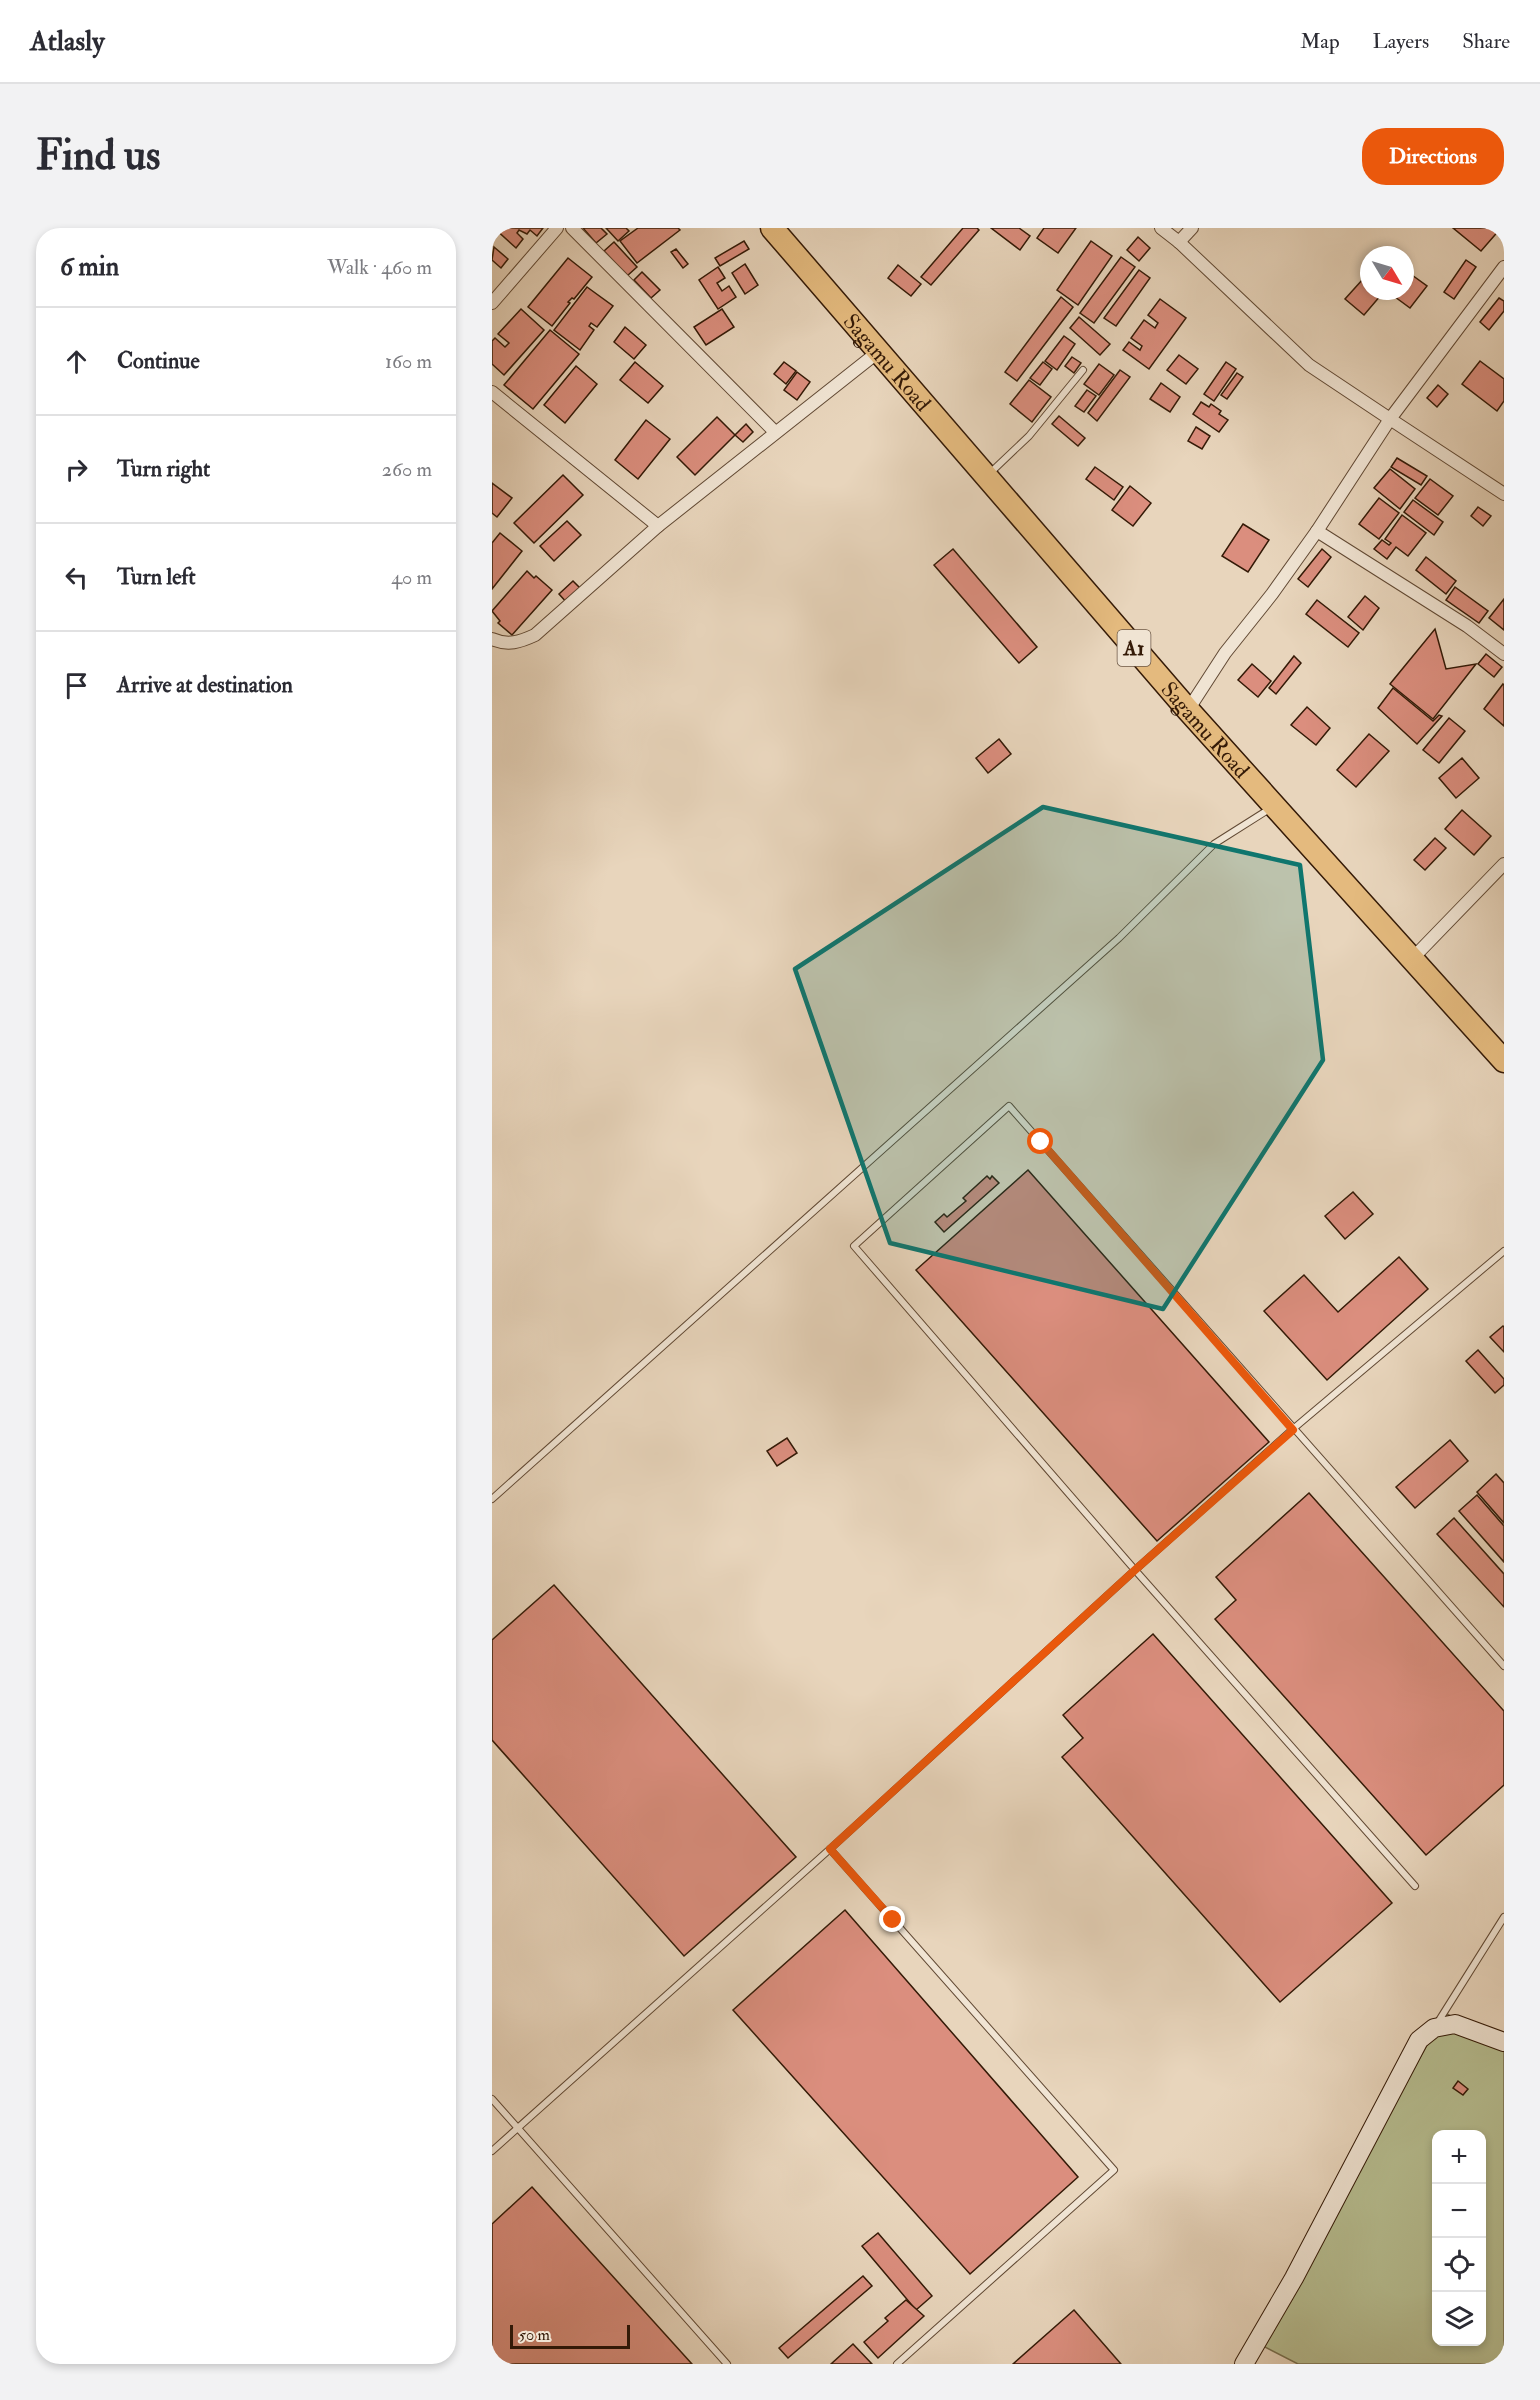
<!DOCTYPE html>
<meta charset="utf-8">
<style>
:root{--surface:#fff;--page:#f2f2f3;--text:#2b2b33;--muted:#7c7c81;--line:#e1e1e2;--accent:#ea580c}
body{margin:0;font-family:"IM FELL Double Pica",serif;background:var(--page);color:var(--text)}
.controls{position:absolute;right:18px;bottom:18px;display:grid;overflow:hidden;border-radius:12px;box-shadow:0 3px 9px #0003}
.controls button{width:54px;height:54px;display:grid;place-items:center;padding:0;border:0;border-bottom:2px solid var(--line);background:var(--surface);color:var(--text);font:30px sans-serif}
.compass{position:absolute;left:868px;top:18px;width:54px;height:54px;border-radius:50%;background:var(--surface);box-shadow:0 3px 9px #0003;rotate:128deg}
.scale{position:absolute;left:18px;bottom:15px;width:120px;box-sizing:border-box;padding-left:6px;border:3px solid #341a07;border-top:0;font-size:16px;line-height:21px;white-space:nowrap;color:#341a07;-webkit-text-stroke:4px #f0e4d3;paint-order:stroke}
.stop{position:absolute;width:18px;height:18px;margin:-14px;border:4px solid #ea580c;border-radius:50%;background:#fff}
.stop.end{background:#ea580c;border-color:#fff;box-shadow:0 2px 6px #0008}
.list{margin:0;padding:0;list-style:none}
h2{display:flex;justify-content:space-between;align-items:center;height:78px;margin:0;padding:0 24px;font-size:26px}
h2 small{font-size:20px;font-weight:400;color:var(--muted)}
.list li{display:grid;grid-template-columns:39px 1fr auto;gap:18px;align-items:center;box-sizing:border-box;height:108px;padding:0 24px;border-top:2px solid var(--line)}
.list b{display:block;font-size:22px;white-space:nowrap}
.list em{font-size:20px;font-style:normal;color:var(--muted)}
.icon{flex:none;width:33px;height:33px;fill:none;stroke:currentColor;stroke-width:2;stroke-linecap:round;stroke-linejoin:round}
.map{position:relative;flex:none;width:1012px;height:2136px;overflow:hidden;border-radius:24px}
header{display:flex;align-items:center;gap:36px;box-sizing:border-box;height:84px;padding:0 30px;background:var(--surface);border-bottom:2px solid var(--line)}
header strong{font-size:28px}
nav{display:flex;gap:33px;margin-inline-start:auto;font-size:21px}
.intro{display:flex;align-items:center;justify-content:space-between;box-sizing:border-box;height:144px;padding:0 36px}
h1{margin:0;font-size:42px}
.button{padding:15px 27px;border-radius:24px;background:var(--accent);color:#fff;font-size:21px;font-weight:700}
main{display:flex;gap:36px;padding:0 36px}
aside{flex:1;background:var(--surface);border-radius:24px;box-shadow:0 3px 9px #0003}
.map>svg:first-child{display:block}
.green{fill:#b6bd90;stroke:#756c4c;stroke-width:1.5;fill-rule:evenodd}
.building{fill:#db8e7e;stroke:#341a07;stroke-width:1.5}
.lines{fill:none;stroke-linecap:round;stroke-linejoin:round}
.lane-casing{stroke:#614934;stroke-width:8}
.street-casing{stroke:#614934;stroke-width:14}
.secondary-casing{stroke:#341a07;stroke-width:20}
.highway-casing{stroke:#341a07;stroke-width:25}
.lane{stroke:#f0e4d3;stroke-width:6}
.street{stroke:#f0e4d3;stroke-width:12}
.secondary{stroke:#f0e4d3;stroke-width:18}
.highway{stroke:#e4ba7e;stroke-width:22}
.route{stroke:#ea580c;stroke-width:8}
.marked{fill:#0f766e;fill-opacity:0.2;stroke:#0f766e;stroke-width:4.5;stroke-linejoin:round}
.labels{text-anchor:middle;stroke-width:4.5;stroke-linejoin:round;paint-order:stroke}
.shield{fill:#f0e4d3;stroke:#6c5744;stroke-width:1.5}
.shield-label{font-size:21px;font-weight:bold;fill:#341a07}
.street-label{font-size:22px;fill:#341a07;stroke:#f0e4d3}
</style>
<header>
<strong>Atlasly</strong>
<nav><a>Map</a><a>Layers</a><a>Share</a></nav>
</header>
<div class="intro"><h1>Find us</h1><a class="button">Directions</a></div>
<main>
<aside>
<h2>6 min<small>Walk · 460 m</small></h2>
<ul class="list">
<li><svg class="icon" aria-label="ahead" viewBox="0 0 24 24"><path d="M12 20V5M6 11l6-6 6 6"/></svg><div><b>Continue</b></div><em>160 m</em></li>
<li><svg class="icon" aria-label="right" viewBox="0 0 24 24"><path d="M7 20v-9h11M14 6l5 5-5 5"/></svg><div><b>Turn right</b></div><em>260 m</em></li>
<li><svg class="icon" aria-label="left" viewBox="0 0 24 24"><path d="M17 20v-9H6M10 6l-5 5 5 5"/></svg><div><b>Turn left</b></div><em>40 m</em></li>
<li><svg class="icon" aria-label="arrive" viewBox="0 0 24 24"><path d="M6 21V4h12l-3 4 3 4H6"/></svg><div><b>Arrive at destination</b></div></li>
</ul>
</aside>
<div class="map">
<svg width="1012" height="2136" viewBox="0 0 1012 2136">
<rect width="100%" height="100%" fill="#e8d5bc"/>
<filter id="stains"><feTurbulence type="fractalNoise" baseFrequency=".00333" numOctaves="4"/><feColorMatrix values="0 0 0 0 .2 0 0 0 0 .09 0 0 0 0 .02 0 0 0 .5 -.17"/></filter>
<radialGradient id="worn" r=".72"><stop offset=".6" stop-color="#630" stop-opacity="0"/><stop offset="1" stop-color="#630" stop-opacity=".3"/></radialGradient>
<!-- green -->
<path class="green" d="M953 1785 1012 1816V2136H806L767 2116ZM945 1906H990V2114H945Z"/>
<!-- building -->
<g class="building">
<polygon points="2,0 51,0 45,8 38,2 35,6 27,2 25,5 31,11 24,20"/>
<polygon points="91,0 109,0 115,6 104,15"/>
<polygon points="114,0 134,0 137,3 126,13"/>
<polygon points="146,0 186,0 188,2 145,35 128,13"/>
<polygon points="471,0 485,0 487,2 439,57 429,49"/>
<polygon points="499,0 527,0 538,8 528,22"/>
<polygon points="552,0 584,0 566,25 545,10"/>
<polygon points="961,0 1009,0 989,23"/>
<polygon points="646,9 658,20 647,33 635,22"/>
<polygon points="252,13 257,21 228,38 223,30"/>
<polygon points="599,13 620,28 586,77 565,62"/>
<polygon points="122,14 145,39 135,48 112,23"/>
<polygon points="2,19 16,31 9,40 0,32"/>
<polygon points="184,21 196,36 191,40 179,24"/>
<polygon points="629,29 643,39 602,95 588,85"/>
<polygon points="76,30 100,49 82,71 80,70 76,74 78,75 60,98 36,79"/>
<polygon points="974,32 984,39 962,71 952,64"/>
<polygon points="253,36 266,57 253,66 240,45"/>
<polygon points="406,37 429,56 419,68 396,50"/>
<polygon points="226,39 233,50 225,55 230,63 237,58 244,69 226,81 207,52"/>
<polygon points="647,42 658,50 624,98 612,90"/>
<polygon points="913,42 935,58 918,80 895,63 913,63"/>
<polygon points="150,44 168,62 159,70 142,52"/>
<polygon points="871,51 877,56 877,63 885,63 889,67 872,87 853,71"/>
<polygon points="95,59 121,78 105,99 99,95 97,98 102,102 88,122 62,102"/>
<polygon points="569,69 581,79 525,153 513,144"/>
<polygon points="1007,70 1012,73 1012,83 997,102 988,94"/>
<polygon points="668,71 694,90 657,141 631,122 637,114 648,122 650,118 639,110 652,92 663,100 666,95 656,87"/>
<polygon points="29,81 52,102 12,147 0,136 0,113 3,110 13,119 17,115 6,106"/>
<polygon points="230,81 242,99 214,117 202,99"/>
<polygon points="587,89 618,116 608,127 578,100"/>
<polygon points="133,99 154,117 142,131 122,114"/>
<polygon points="58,102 87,126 41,181 12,157"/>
<polygon points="572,108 583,116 565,142 553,133"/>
<polygon points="687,127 706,141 694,156 675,142"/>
<polygon points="580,129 589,135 582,145 573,138"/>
<polygon points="988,133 1012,151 1012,173 1005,183 970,156"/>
<polygon points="143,134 171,158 156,175 128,152"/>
<polygon points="292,134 304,143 294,156 282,146"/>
<polygon points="551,134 560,141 548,157 538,150"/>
<polygon points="734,134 744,141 722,173 712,166"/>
<polygon points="607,136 622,147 607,167 592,156"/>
<polygon points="84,138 105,156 73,195 52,177"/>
<polygon points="628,142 638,149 605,193 596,185"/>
<polygon points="305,144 318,154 305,172 292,162"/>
<polygon points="745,145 751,149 735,171 729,167"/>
<polygon points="537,152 559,169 540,194 518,176"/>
<polygon points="669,155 688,169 678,184 658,171"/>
<polygon points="946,157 956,166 945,179 935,170"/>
<polygon points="595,162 604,168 592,184 583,178"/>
<polygon points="709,174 717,179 719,176 729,183 727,186 736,192 727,204 701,186"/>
<polygon points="567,188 593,210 586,218 560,196"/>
<polygon points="225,189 243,207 203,247 185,229"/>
<polygon points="154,192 178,211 146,251 123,232"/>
<polygon points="254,196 261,204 251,214 243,207"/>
<polygon points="704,199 718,208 710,221 696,213"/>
<polygon points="905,230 935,248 929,257 899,239"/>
<polygon points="603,239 631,259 622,272 594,251"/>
<polygon points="898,241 923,261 908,281 882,260"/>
<polygon points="71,247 91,267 42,315 22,295"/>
<polygon points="938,251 961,268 946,287 923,270"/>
<polygon points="0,255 20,270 5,289 0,285"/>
<polygon points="638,258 659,275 641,298 620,282"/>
<polygon points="887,270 907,285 887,311 867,296"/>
<polygon points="921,272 951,294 942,307 912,284"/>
<polygon points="986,279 999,288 991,298 979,288"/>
<polygon points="910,287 934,305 916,328 904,319 895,331 882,321 890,312 897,317 899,315 893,311"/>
<polygon points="75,293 89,307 62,333 48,318"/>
<polygon points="751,296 777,312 756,344 730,328"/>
<polygon points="8,305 30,323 0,361 0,315"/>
<polygon points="461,321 545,419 527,435 442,337"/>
<polygon points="830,321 839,329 816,359 806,351"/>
<polygon points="934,329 964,353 954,366 924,342"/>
<polygon points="35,343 42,350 44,348 60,362 20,407 6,395 8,393 0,383"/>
<polygon points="81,353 90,362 76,376 67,366"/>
<polygon points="963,359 996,383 987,395 954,372"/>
<polygon points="873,368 887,380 871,402 856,389"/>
<polygon points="1012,371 1012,402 997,390"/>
<polygon points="825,372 867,405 856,419 814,386"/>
<polygon points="943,401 954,441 984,436 941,491 898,456"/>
<polygon points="994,426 1010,439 1002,449 986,436"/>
<polygon points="802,428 809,435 784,466 777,460"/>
<polygon points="760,436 779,453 766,469 746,452"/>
<polygon points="1011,456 1012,457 1012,498 992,481"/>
<polygon points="901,460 941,493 947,487 950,488 925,516 886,480"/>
<polygon points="815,479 838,500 824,517 799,497"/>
<polygon points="957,490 973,503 947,535 931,522"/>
<polygon points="877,506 897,523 864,559 845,542"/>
<polygon points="507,511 519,526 496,545 484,530"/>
<polygon points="970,530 987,550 964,570 947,550"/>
<polygon points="970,582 999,608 982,627 953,601"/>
<polygon points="943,610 954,620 933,642 922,632"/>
<polygon points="536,942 777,1214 665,1313 424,1042"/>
<polygon points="495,948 498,951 500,948 507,955 452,1004 443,994 452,986 455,989 474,973 471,970"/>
<polygon points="861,964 881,986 853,1011 833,988"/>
<polygon points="907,1029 936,1061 835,1152 772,1083 812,1047 846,1084"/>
<polygon points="1011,1098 1012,1099 1012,1124 998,1109"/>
<polygon points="986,1122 1012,1151 1012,1157 1003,1165 974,1133"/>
<polygon points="295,1210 305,1225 285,1238 275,1223"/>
<polygon points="958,1212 976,1233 923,1280 904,1259"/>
<polygon points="1004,1246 1012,1255 1012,1295 985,1264"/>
<polygon points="817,1265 1012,1483 1012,1557 934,1627 723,1391 744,1372 724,1349"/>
<polygon points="985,1267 1012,1298 1012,1334 967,1283"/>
<polygon points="962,1290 1012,1346 1012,1379 945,1306"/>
<polygon points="62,1357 304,1629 192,1728 0,1512 0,1412"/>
<polygon points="661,1406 900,1675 788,1774 570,1529 591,1510 571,1487"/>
<polygon points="353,1682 586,1949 478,2046 241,1782"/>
<polygon points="966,1853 976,1861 971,1867 961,1860"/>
<polygon points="40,1959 200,2136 2,2136 0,2133 0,1996"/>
<polygon points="386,2005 440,2068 424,2082 370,2018"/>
<polygon points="371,2048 380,2058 296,2130 287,2120"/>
<polygon points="414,2072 432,2088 386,2130 372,2114 396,2093 393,2090"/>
<polygon points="582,2082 629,2136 521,2136"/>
<polygon points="361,2116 380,2136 339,2136"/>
</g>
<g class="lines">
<!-- lane casing -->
<g class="lane-casing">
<g id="lane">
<polyline points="497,246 537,208 591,142"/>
<polyline points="0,1271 627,710 722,616 779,580"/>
<polyline points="338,1621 622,1942 405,2136"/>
<polyline points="923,1658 643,1342 362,1018 517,878 1012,1438"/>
<polyline points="946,1794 1012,1689"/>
<polyline points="0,1871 235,2136"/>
<polyline points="0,1923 338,1621 643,1342 801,1201 1012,1023"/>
</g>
</g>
<!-- street casing -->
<g class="street-casing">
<g id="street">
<polyline points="80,0 283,204"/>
<polyline points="669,0 687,14 817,137 898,191 1012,39"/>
<polyline points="687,14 700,0"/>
<polyline points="0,75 65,0"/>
<polyline points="0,164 166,298"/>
<polyline points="825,303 975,398 1012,426"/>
<path d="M0 411C16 418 28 414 43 407L166 298 386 124"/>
<polyline points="696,482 733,425 780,366 825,303 898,191 1012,266"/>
<polyline points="920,731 1012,636"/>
</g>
</g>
<!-- secondary casing -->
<g class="secondary-casing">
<polyline id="secondary" points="752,2136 802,2050 927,1812 942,1800 963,1796 1012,1814"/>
</g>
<!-- highway casing -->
<g class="highway-casing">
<g id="highway">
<path id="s1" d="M280 0 696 482 1012 833"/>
</g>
</g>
<!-- lane -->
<use href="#lane" class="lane"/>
<!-- street -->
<use href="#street" class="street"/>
<!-- secondary -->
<use href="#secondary" class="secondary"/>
<!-- highway -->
<use href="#highway" class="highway"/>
</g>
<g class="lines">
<!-- route -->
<polyline class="route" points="401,1692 338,1621 643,1342 801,1202 549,914"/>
</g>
<!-- marked area -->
<path class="marked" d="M551 579 808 637 831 832 671 1081 398 1015 303 741Z"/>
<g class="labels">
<!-- shield labels -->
<rect class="shield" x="625.5" y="402" width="33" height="36" rx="4.5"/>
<g class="shield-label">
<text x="642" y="427">A1</text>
</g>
<!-- street labels -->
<g class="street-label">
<text dy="8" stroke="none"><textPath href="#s1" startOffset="177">Sagamu Road</textPath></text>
<text dy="8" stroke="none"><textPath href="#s1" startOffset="663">Sagamu Road</textPath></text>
</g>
</g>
<rect width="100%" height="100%" filter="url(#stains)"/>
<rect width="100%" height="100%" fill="url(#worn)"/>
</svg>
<div class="controls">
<button>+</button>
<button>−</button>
<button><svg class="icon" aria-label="locate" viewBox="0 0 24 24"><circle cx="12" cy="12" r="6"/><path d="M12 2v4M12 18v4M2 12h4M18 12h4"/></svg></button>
<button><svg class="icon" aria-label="layers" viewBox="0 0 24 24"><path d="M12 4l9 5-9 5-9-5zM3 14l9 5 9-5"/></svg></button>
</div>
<svg class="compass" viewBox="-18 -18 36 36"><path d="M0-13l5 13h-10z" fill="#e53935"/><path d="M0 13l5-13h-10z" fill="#7c7c81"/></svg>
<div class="scale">50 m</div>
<div class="stop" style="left:549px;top:914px"></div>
<div class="stop end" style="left:401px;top:1692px"></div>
</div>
</main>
